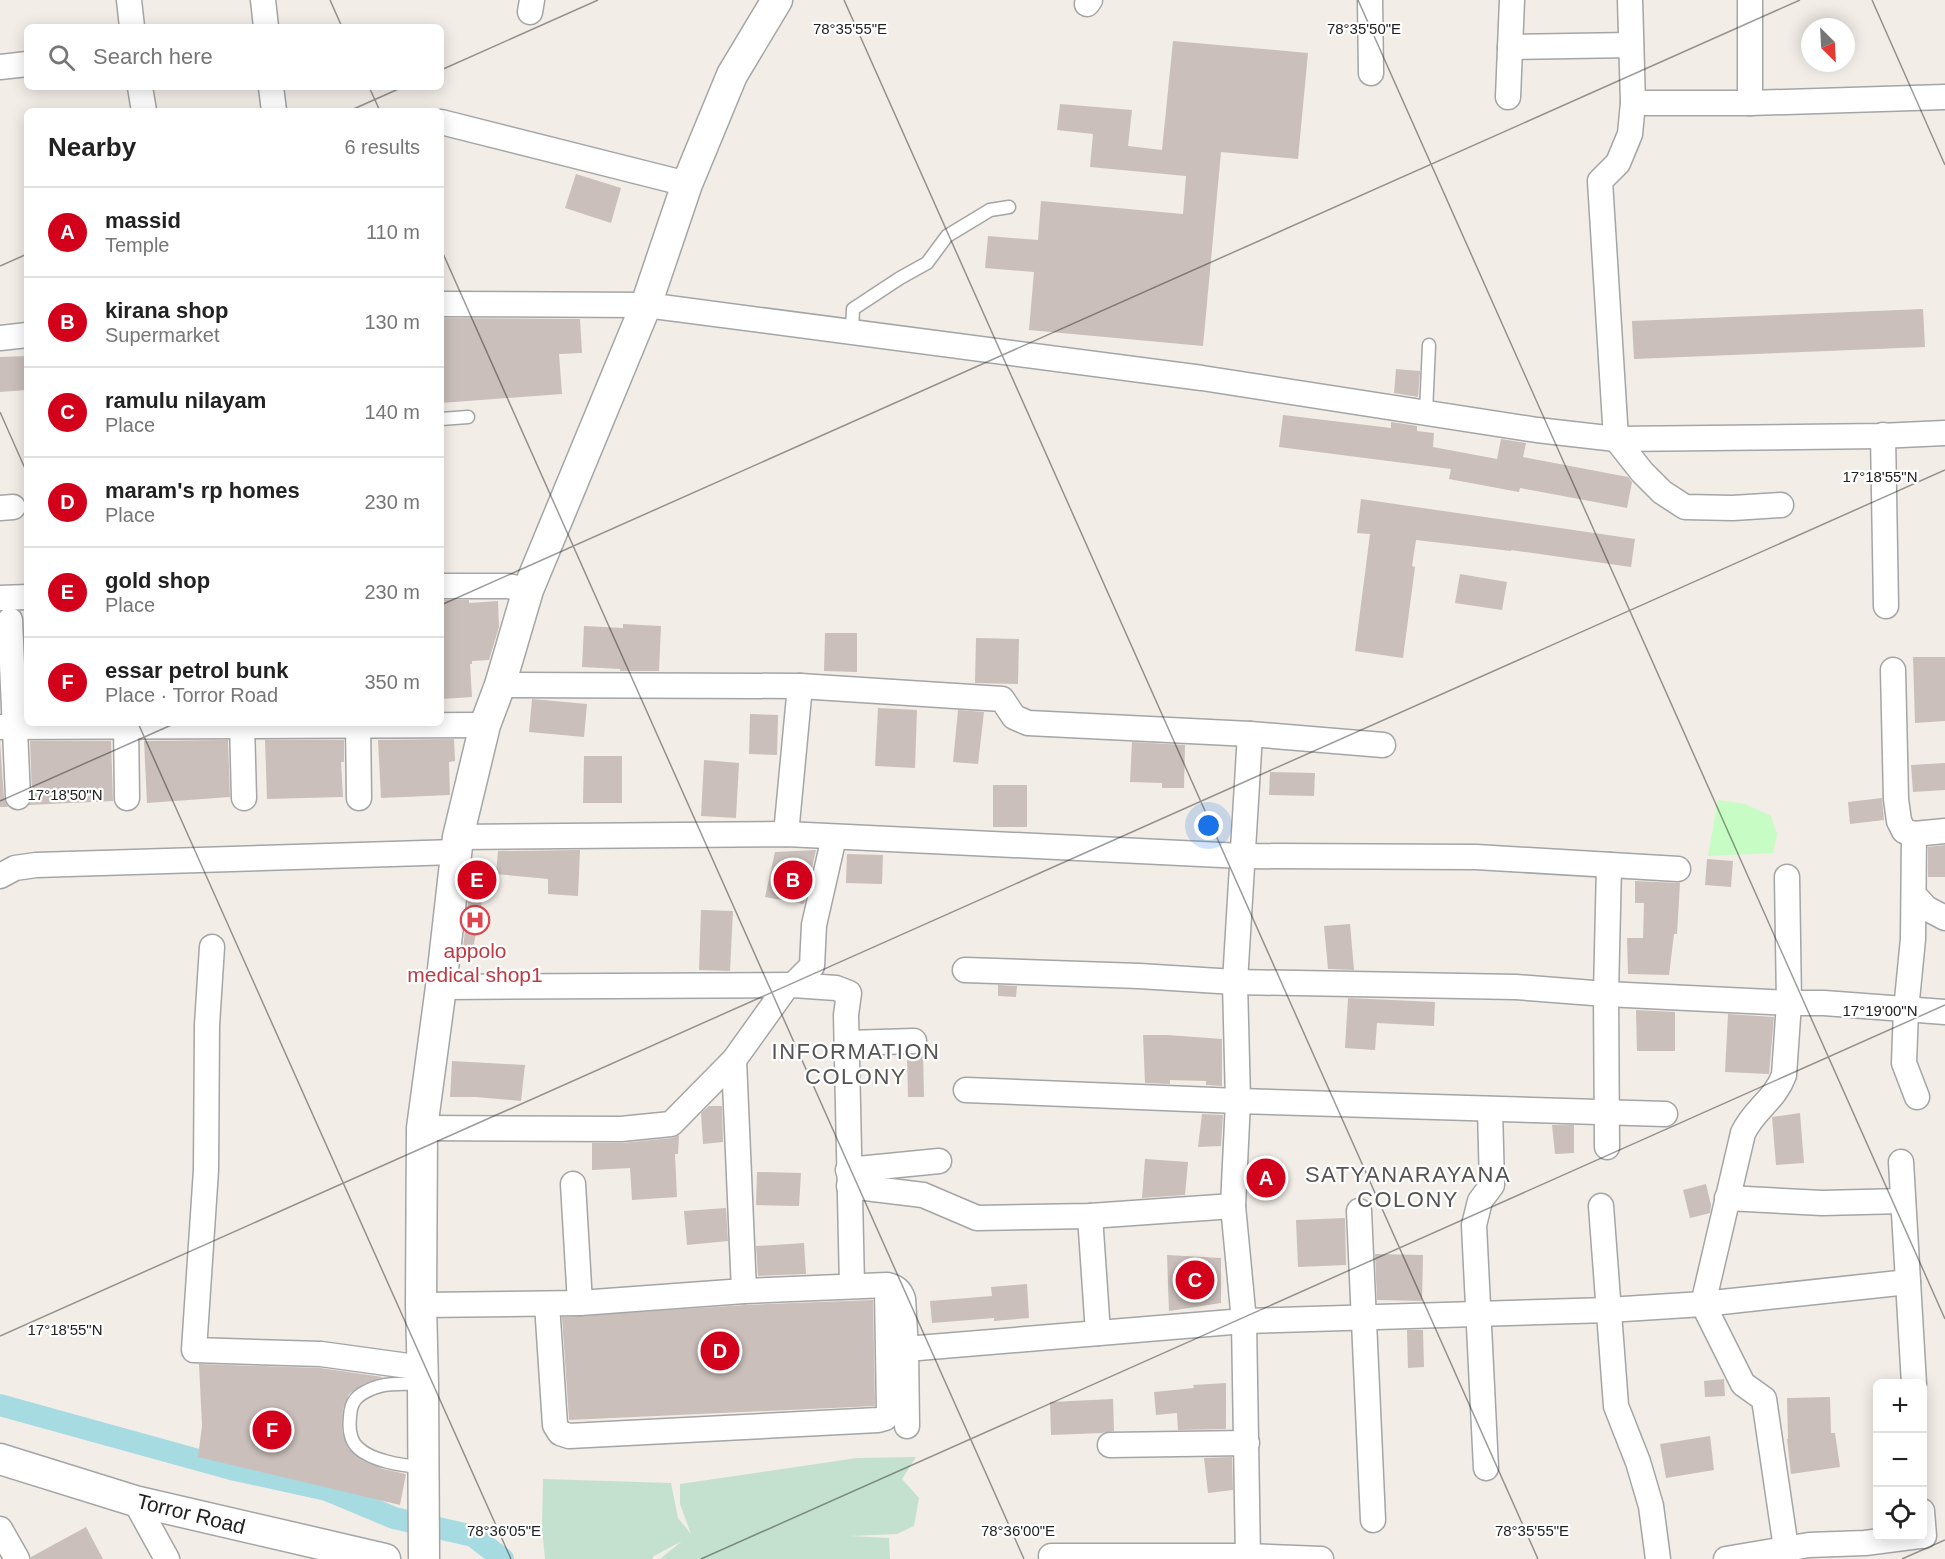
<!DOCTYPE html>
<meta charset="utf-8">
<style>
:root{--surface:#fff;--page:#f2f2f2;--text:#222;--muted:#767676;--line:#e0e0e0;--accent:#d2001b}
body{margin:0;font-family:Arial,sans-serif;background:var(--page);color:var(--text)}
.controls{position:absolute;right:18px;bottom:18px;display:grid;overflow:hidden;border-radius:9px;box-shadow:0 3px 15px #0003}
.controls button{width:54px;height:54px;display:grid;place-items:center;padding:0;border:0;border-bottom:2px solid var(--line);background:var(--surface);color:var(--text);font:30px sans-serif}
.compass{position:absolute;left:1801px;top:18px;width:54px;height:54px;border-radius:50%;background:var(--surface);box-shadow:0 3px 15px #0003;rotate:156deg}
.you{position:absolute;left:1209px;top:826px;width:21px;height:21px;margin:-15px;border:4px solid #fff;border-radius:50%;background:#1a73e8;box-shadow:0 0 0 9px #1a73e833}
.badge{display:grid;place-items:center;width:39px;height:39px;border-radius:50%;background:var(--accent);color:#fff;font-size:20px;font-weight:700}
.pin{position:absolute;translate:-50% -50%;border:3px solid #fff;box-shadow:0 2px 6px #0006}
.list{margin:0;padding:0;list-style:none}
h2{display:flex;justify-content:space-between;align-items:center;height:78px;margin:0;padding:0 24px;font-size:26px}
h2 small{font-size:20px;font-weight:400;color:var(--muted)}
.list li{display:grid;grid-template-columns:39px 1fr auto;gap:18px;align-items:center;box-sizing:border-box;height:90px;padding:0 24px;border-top:2px solid var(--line)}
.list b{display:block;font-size:22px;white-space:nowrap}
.list p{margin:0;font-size:20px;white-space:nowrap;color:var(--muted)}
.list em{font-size:20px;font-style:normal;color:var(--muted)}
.icon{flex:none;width:33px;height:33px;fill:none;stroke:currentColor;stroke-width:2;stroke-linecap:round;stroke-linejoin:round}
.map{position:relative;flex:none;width:1945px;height:1559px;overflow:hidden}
.search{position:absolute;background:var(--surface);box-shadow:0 3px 15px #0003;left:24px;top:24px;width:420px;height:66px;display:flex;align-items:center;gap:15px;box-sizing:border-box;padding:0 21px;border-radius:9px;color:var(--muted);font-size:22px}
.panel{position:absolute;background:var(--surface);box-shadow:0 3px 15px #0003;left:24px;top:108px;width:420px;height:618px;border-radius:9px}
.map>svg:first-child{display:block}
.wetland{fill:#c4e0cf}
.park{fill:#c7fcc4}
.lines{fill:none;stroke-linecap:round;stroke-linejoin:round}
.canal{stroke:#a6dbe1;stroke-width:22}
.building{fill:#cabfba}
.service-casing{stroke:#a5a5a5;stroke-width:15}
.minor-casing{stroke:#a5a5a5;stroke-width:27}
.tertiary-casing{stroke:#a5a5a5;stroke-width:33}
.service{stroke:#fff;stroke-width:12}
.minor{stroke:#fff;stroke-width:24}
.tertiary{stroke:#fff;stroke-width:30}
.ticks{fill:none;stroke:#212121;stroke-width:1.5;stroke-opacity:0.45}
.labels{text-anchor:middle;stroke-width:4.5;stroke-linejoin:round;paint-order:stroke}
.health-label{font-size:21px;fill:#be3a42;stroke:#fff}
.street-label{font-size:21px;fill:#212121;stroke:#fff}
.neighbourhood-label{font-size:22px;letter-spacing:1.5px;fill:#545454;stroke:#fff}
.ticks-label{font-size:15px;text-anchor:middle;fill:#212121;stroke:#fff;stroke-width:4.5;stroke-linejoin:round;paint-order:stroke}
</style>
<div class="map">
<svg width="1945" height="1559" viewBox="0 0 1945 1559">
<rect width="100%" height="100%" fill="#f2ede7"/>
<!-- wetland -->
<polygon class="wetland" points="916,1457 902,1479 919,1498 914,1526 897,1534 850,1536 889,1538 890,1559 660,1559 682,1541 654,1556 652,1559 545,1559 542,1528 543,1479 671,1483 678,1518 691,1534 680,1504 680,1484 857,1458"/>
<!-- park -->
<polygon class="park" points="1718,800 1745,804 1771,816 1777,834 1773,853 1708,856"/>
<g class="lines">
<!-- canal -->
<polyline class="canal" points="0,1405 231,1469 327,1490 394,1518 473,1536 503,1559"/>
</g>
<!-- building -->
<g class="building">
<polygon points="1173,41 1308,53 1298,159 1221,152 1203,346 1029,330 1034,272 985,268 988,236 1038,240 1041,201 1183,214 1186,176 1090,167 1093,134 1057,130 1060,104 1132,110 1128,146 1162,150"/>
<polygon points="576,174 621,188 611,223 565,208"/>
<polygon points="1923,309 1925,347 1634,359 1632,321"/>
<polygon points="441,318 580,319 582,353 559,354 562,394 441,403"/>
<polygon points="27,356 27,390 0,392 0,357"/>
<polygon points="1396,369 1420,371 1418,397 1394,393"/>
<polygon points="1283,415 1391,428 1391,422 1417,426 1417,431 1434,433 1433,447 1497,459 1501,439 1526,443 1523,457 1628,477 1632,482 1627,508 1520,488 1519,492 1449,479 1451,469 1279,447"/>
<polygon points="1361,499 1635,539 1631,567 1511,550 1511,551 1416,540 1412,566 1415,567 1403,658 1355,651 1370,534 1357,533"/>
<polygon points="1460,574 1507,582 1502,610 1455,603"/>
<polygon points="441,600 469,600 469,603 498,601 499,627 489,660 472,661 472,664 470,664 472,697 441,699"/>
<polygon points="623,624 661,626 659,671 620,671 620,669 582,667 584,626 623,628"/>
<polygon points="825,633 857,633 857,672 824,671"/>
<polygon points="976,638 1019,639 1018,684 975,683"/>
<polygon points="1913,657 1945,657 1945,721 1915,723"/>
<polygon points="532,699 587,704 584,737 529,732"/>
<polygon points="878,708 917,710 915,768 875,766"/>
<polygon points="958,710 984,712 978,764 953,762"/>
<polygon points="750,714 778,715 777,755 749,754"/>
<polygon points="454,739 455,761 449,762 450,795 381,798 378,740"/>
<polygon points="228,740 230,797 147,803 144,741"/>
<polygon points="265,740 344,740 344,762 341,762 343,797 267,799"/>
<polygon points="0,741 4,798 8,807 0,807"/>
<polygon points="30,741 111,741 113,801 29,805 32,796"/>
<polygon points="1132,742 1185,745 1184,788 1162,788 1162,783 1130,782"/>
<polygon points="584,756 622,756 622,803 583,803"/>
<polygon points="704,760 739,763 736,818 701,816"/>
<polygon points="1945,763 1945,790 1913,792 1911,765"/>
<polygon points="1270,772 1315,773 1314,796 1269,795"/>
<rect x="993" y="785" width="34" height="42"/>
<polygon points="1882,798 1884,820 1850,824 1848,802"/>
<polygon points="1945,845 1945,877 1928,877 1928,847"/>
<polygon points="580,850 578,896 548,894 548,879 496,874 498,851"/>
<polygon points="816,850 804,904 765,897 775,852"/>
<polygon points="847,854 883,855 882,884 846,883"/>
<polygon points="1707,859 1733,861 1731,887 1705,885"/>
<polygon points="472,867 488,869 473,949 463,948"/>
<polygon points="1635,881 1680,883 1677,934 1674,934 1669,975 1628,974 1627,938 1643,938 1644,903 1635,903"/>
<polygon points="701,910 733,911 730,971 699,970"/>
<polygon points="1350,924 1354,970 1328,969 1324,926"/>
<polygon points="998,985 1017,986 1016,997 998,996"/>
<polygon points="1348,998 1435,1002 1434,1026 1377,1023 1375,1050 1345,1048"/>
<polygon points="1636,1010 1675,1012 1675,1051 1637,1051"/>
<polygon points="1728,1014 1774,1017 1769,1074 1725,1072"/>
<polygon points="1143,1035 1167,1035 1222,1039 1222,1086 1206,1085 1206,1081 1170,1080 1170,1084 1145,1083"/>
<polygon points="923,1051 924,1097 908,1097 907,1055 915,1055"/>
<polygon points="452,1061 525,1065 521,1101 476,1097 450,1097"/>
<polygon points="709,1106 722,1106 723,1142 703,1144 701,1113"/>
<polygon points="1800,1113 1804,1163 1776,1165 1772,1117"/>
<polygon points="1202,1114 1223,1115 1221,1146 1198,1147"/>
<polygon points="1552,1125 1574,1125 1574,1153 1555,1154"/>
<polygon points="679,1135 678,1154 675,1154 677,1197 632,1200 630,1168 592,1170 592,1143 622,1143 672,1138"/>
<polygon points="1145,1159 1188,1162 1185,1195 1142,1198"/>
<polygon points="757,1172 801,1173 799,1206 756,1205"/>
<polygon points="1706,1184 1711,1205 1710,1213 1690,1218 1683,1190"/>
<polygon points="726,1208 728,1241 687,1245 684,1211"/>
<polygon points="1345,1218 1346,1265 1298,1267 1296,1220"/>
<polygon points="804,1243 806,1274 758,1276 756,1246"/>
<polygon points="1375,1254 1423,1255 1422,1301 1377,1300"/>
<polygon points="1167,1255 1221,1258 1221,1303 1169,1311"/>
<polygon points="1027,1284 1029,1318 994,1321 994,1318 932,1323 930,1301 992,1296 991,1287"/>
<polygon points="873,1300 875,1406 569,1420 562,1317 745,1305"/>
<polygon points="1407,1330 1423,1330 1424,1367 1408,1368"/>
<polygon points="199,1364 320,1368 383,1377 363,1384 349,1394 343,1409 342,1431 348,1448 363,1461 383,1469 406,1474 400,1505 198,1457 202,1426"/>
<polygon points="1724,1379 1725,1396 1705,1397 1704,1381"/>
<polygon points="1226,1383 1226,1429 1178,1430 1177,1413 1156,1415 1154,1392 1194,1388 1193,1385"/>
<polygon points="1830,1397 1831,1433 1835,1433 1840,1467 1791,1474 1787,1439 1788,1439 1787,1398"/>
<polygon points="1113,1399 1114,1431 1102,1433 1051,1435 1050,1402"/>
<polygon points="1710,1436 1714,1470 1666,1478 1660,1444"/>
<polygon points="1232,1457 1233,1490 1208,1493 1204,1458"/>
<polygon points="86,1527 103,1559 31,1559 31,1557"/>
</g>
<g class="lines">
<!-- service casing -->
<g class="service-casing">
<g id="service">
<polyline points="852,332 853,309 900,278 927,263 947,236 990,210 1009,207"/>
<polyline points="1426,412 1429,345"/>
<polyline points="441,419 468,417"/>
<path d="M422 1384C405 1384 386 1382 371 1389 357 1395 351 1401 350 1416 349 1425 349 1435 354 1443 366 1461 404 1466 423 1467"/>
</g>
</g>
<!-- minor casing -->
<g class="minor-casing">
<g id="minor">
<polyline points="129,0 132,27"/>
<polyline points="263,0 266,27"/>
<polyline points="1370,0 1371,73"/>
<polyline points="1630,0 1633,103 1630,134 1618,163 1600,181 1616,439 1642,472 1662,492 1685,507 1733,508 1781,505"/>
<polyline points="1087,4 1090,0"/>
<polyline points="530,12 532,0"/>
<polyline points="1510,47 1631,45"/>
<polyline points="0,67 27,64"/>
<polyline points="140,87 144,111"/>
<polyline points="271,87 274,111"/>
<polyline points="1508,97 1512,0"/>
<polyline points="1633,103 1750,103 1945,97"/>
<polyline points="1750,103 1750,0"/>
<polyline points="441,122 687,184"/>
<polyline points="441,304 646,305 1202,378 1537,430 1616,439 1880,436 1945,433"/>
<polyline points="0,338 27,335"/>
<polyline points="1883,435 1886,606"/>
<polyline points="0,508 13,507"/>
<polyline points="441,586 508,586 528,590"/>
<polyline points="0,598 27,597"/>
<polyline points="10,620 18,797"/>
<polyline points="1893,670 1896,799 1899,821 1904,831 1914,834 1945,831"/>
<polyline points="500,685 800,686 786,834"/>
<polyline points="800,686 1002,699 1014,717 1028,723 1250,734 1383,745"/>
<polyline points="126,723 127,798"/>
<polyline points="242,723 244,798"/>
<polyline points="358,723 359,798"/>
<polyline points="0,727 485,725"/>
<polyline points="1914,834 1913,939 1906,1010 1904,1063 1917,1097"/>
<polyline points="458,837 786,834 1242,856 1476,857 1678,869"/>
<polyline points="0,876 15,868 36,865 456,852"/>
<path d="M1787 877 1789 1003 1784 1075C1775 1100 1755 1108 1743 1133L1703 1304 1908 1282"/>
<polyline points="1914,895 1926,908 1945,918"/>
<polyline points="212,947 207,1025 206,1170 194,1350 321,1354 423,1368"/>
<polyline points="965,970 1139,976 1235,982 1516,987 1606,994 1789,1003 1824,1003 1945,1012"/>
<polyline points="793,985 812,966 814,925 834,837"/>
<polyline points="441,987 793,985 836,988 849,993 846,1015 852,1286"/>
<polyline points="847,1043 914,1041"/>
<polyline points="966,1090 1238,1101 1665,1114"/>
<polyline points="422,1128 621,1129 671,1124 734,1060 787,986"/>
<polyline points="1607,1147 1606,994 1609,865"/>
<polyline points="1901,1162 1914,1384"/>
<polyline points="848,1170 939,1161"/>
<polyline points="573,1184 580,1303"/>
<polyline points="849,1186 923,1195 977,1218 1090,1216 1233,1206"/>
<polyline points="1727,1198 1822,1203 1903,1201"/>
<polyline points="1601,1206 1616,1406 1638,1462 1651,1506 1658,1559"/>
<polyline points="1359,1211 1373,1520"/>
<polyline points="1090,1216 1098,1333"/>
<path d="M744 1291 887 1285C896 1287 900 1290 903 1299L906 1349 1244 1321 1608 1310 1703 1304 1743 1384 1764 1399 1786 1548"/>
<polyline points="547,1304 555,1425 560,1433 569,1436 878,1420 885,1418 889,1411 887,1291"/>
<polyline points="421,1305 580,1303 744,1291 734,1060"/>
<polyline points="906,1349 907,1426"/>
<polyline points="1110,1445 1247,1443"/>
<polyline points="1486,1468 1474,1225 1480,1201 1492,1185 1490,1109"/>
<polyline points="135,1501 167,1559"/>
<polyline points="1922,1511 1924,1536"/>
<polyline points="0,1529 17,1559"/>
<polyline points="1051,1556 1247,1556 1321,1559"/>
<polyline points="1248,1559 1244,1321 1233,1206 1238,1101 1235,982 1250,734"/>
<polyline points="1726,1559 1809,1545 1865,1543 1919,1536"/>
</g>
</g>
<!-- tertiary casing -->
<g class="tertiary-casing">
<g id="tertiary">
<polyline points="0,1459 135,1501 385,1559"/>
<polyline points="424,1559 423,1384 421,1305 422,1128 441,987 458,837 485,725 500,685 528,590 646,305 687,184 732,75 777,0"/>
</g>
</g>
<!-- service -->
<use href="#service" class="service"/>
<!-- minor -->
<use href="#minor" class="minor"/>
<!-- tertiary -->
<use href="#tertiary" class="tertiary"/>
</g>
<!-- ticks -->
<path class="ticks" d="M330 0 342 27M844 0 1538 1559M1358 0 1945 1319M1872 0 1945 165M441 70 598 0M369 87 380 111M349 111 403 87M441 249 1024 1559M0 266 27 254M0 412 27 473M441 605 1800 0M138 723 511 1559M0 801 176 723M0 1336 1945 470M701 1559 1945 1005M1902 1559 1945 1540"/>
<!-- icons -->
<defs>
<g id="hospital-ring" transform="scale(1.5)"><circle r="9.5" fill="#fff" stroke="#e0444e" stroke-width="1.5"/><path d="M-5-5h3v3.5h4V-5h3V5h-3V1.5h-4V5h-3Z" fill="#e0444e"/></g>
</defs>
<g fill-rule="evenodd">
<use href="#hospital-ring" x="475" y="920"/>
</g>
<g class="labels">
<!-- health labels -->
<g class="health-label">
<text x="475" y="958">appolo<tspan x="475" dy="24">medical shop1</tspan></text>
</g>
<!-- street labels -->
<g class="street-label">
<text transform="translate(191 1514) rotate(14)" y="7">Torror Road</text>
</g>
<!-- neighbourhood labels -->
<g class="neighbourhood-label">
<text x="856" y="1059">INFORMATION<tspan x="856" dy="25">COLONY</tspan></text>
<text x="1408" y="1182">SATYANARAYANA<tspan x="1408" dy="25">COLONY</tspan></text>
</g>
</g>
<g class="ticks-label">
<text x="850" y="34">78°35'55"E</text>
<text x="1364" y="34">78°35'50"E</text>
<text x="1880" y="482">17°18'55"N</text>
<text x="65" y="800">17°18'50"N</text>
<text x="1880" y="1016">17°19'00"N</text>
<text x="65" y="1335">17°18'55"N</text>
<text x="504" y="1536">78°36'05"E</text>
<text x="1018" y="1536">78°36'00"E</text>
<text x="1532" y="1536">78°35'55"E</text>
</g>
</svg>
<div class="controls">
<button>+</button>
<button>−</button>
<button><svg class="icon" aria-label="locate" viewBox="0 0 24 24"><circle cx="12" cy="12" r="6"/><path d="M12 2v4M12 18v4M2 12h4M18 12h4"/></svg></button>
</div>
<svg class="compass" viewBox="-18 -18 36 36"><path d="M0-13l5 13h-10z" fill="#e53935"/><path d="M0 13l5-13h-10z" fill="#767676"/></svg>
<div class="you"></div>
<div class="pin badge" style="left:1266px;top:1178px">A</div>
<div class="pin badge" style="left:793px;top:880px">B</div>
<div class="pin badge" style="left:1195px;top:1280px">C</div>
<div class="pin badge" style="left:720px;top:1351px">D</div>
<div class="pin badge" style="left:477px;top:880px">E</div>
<div class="pin badge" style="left:272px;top:1430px">F</div>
<div class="search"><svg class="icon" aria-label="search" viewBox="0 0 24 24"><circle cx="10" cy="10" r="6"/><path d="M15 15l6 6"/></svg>Search here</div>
<section class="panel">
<h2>Nearby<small>6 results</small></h2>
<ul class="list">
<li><span class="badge">A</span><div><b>massid</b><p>Temple</p></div><em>110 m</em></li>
<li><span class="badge">B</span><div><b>kirana shop</b><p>Supermarket</p></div><em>130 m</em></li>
<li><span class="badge">C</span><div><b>ramulu nilayam</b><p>Place</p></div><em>140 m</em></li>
<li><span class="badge">D</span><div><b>maram's rp homes</b><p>Place</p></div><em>230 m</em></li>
<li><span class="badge">E</span><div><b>gold shop</b><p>Place</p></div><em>230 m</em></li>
<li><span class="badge">F</span><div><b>essar petrol bunk</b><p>Place · Torror Road</p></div><em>350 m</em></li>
</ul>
</section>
</div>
